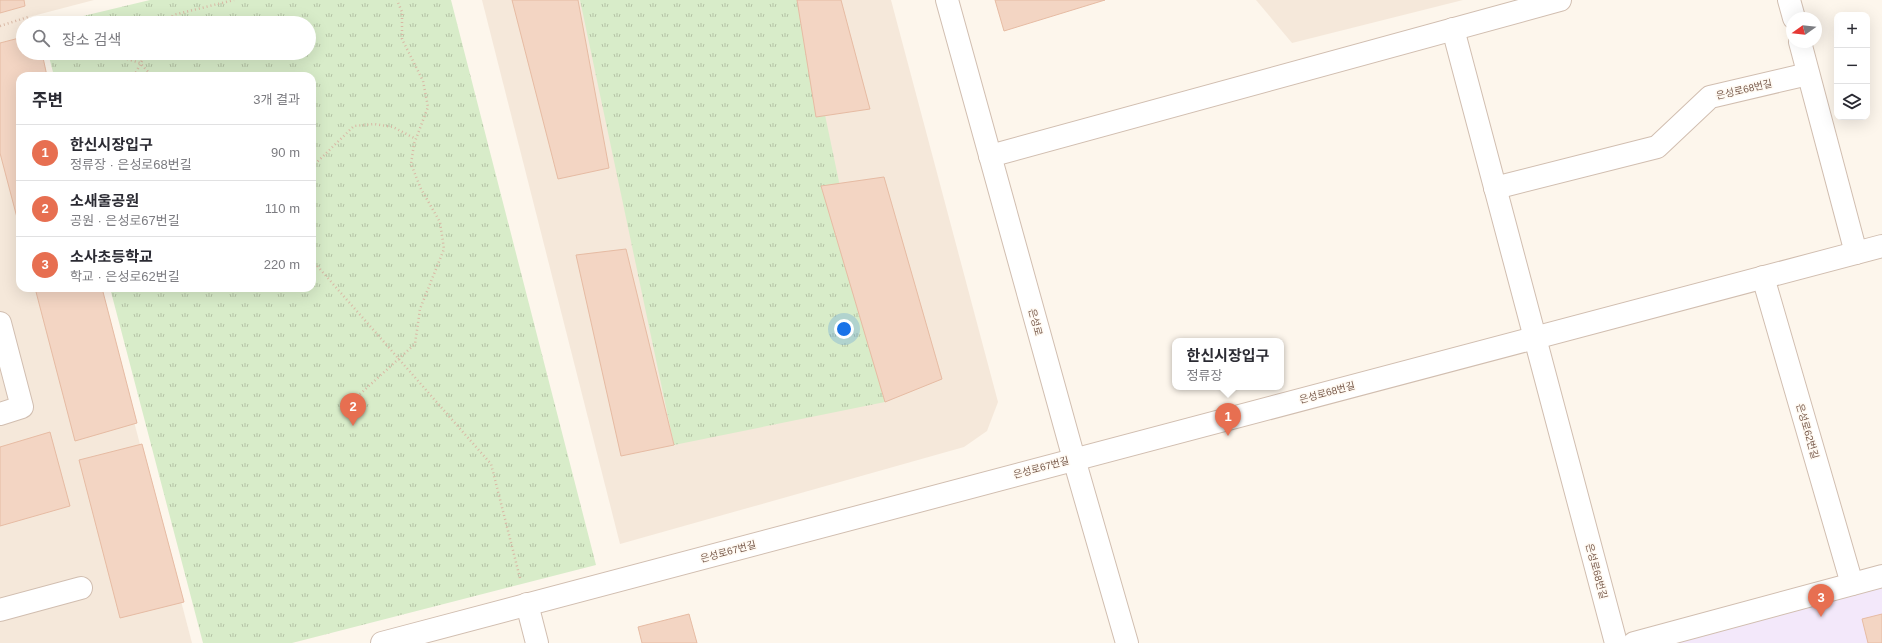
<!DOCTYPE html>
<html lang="ko">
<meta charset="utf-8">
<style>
:root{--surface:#fff;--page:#f7f7f7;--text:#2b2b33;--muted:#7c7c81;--line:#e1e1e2;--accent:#e76f51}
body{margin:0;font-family:Arial,"Noto Sans KR",sans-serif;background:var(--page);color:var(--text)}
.controls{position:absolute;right:12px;top:12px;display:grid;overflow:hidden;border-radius:8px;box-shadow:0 4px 16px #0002}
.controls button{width:36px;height:36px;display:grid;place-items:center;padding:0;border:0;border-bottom:1px solid var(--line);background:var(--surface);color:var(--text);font:20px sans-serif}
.compass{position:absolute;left:1786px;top:12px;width:36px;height:36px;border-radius:50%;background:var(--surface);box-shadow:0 4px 16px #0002;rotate:255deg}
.you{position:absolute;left:844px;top:329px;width:14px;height:14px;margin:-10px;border:3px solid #fff;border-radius:50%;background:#1a73e8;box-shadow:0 0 0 6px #1a73e833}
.badge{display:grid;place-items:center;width:26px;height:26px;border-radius:50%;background:var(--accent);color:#fff;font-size:13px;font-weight:700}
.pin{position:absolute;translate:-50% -33px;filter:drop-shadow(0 1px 2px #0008)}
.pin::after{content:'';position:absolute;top:21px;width:14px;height:12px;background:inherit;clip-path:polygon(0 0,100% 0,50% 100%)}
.popup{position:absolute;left:1172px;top:338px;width:112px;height:52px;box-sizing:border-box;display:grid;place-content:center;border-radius:8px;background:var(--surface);filter:drop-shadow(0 1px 3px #0005);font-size:13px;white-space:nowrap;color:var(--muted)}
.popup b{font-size:15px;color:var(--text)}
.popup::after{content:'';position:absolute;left:50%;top:100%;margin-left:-8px;border:8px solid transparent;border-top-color:var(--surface)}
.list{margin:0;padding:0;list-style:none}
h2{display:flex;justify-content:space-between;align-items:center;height:52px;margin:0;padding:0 16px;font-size:17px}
h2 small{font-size:13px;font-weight:400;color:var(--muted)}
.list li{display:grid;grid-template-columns:26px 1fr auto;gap:12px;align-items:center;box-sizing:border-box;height:56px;padding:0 16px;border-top:1px solid var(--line)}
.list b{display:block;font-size:15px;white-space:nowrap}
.list p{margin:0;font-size:13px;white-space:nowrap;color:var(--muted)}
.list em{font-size:13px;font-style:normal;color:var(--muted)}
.icon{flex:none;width:22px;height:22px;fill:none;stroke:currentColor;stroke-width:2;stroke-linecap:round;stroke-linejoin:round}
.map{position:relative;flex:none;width:1882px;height:643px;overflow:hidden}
.search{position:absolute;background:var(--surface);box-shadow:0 4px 16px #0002;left:16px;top:16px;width:300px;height:44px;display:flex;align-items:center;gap:10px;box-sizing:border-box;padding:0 14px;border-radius:22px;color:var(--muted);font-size:15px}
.panel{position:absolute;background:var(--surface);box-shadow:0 4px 16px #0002;left:16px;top:72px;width:300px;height:220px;border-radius:12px}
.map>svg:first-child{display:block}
.residential{fill:#f5e8da}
.education{fill:#f3e8fa}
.park{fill:url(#park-tufts)}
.building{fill:#f3d5c3;stroke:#e6bba3}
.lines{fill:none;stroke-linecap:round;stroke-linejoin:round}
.minor-casing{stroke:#d1beb0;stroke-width:24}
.path{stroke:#d9b8a5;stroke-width:2.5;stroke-dasharray:1 3;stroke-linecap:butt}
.minor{stroke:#fff;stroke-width:22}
.labels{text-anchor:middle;stroke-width:3;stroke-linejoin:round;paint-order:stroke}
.street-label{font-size:10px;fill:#7a5c4d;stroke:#fffaf3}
</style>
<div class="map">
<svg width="1882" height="643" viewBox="0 0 1882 643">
<defs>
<pattern id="park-tufts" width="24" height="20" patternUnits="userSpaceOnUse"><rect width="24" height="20" fill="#d8ecc9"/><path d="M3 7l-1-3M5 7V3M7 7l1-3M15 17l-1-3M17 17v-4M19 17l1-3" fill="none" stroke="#b4c2a5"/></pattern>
</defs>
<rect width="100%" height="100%" fill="#fdf6ec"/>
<!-- residential -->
<g class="residential">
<polygon points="0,0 94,0 29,17 30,23 23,23 23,53 20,76 20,288 99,288 192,643 0,643"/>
<polygon points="482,0 891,0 998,402 987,431 964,447 620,544"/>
<polygon points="1256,0 1463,0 1292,43"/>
</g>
<!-- education -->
<polygon class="education" points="1882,584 1882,643 1668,643"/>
<!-- park -->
<g class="park">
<polygon points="150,0 451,0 596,565 292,643 203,643 110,288 312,288 312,76 54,76 48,53 309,53 309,23 54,23"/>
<polygon points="580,0 801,0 885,402 674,445"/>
</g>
<!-- building -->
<g class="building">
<polygon points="0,0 24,0 25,6 0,13"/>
<polygon points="512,0 578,0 609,168 558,179"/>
<polygon points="797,0 841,0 870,109 816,117"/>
<polygon points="995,0 1105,0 1004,31"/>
<polygon points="23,37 23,53 42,53 47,76 20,76 20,229 0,153 0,43"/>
<polygon points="884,177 942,379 885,402 821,186"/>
<polygon points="626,249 674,445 621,456 576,255"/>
<polygon points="35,288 102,288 137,423 75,441"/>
<polygon points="50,432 70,506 0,526 0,447"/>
<polygon points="142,444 184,602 120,618 79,460"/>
<polygon points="689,614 697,643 642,643 638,627"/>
<polygon points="1882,614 1882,643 1868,643 1862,619"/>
</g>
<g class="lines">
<!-- minor casing -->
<g class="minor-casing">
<g id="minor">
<polyline points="947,0 1074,459 1127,643"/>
<polyline points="1789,0 1794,18"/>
<polyline points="1453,29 1616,643"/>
<polyline points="1800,42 1856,253"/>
<polyline points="990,156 1560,0"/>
<polyline points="1495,188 1657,147 1710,97 1808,74"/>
<polyline points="1763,277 1852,584"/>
<polyline points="0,323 22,407 0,414"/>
<polyline points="527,604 537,643"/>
<polyline points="0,610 81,588"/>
<polyline points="382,643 1882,246"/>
<polyline points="1634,643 1882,576"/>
</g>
</g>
<!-- path -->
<g class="path">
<polyline points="168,23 173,15 234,0"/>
<polyline points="0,26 28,17 39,23"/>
<polyline points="108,53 140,63 152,76"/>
<polyline points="134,76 146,53"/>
<polyline points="312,167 354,126 374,124 393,127 416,139"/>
<polyline points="312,260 491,464 520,578"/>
<polyline points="348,405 415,344 420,309 444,249 440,222 421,189 411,164 414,144 428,107 423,81 402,39 402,12 397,0"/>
</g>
<!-- minor -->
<use href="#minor" class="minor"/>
</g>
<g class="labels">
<!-- street labels -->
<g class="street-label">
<text transform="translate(1744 89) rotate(-13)" y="4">은성로68번길</text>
<text transform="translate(1036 322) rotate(75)" y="4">은성로</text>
<text transform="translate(1327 392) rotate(-15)" y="4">은성로68번길</text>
<text transform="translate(1808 431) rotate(74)" y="4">은성로62번길</text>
<text transform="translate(1041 467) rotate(-15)" y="4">은성로67번길</text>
<text transform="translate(728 551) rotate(-15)" y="4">은성로67번길</text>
<text transform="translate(1597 571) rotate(75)" y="4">은성로68번길</text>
</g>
</g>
</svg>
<div class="controls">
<button>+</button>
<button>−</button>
<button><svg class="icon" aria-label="layers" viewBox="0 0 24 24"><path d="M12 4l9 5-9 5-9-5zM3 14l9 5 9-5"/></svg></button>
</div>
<svg class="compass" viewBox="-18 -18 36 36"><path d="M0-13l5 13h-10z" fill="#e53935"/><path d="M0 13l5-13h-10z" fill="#7c7c81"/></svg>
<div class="you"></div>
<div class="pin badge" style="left:1228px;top:436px">1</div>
<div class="popup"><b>한신시장입구</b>정류장</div>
<div class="pin badge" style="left:353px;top:426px">2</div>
<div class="pin badge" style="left:1821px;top:617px">3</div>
<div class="search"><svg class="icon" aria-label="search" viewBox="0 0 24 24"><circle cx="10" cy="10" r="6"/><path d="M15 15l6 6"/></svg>장소 검색</div>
<section class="panel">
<h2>주변<small>3개 결과</small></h2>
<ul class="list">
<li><span class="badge">1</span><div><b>한신시장입구</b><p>정류장 · 은성로68번길</p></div><em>90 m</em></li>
<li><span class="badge">2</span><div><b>소새울공원</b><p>공원 · 은성로67번길</p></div><em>110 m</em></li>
<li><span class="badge">3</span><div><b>소사초등학교</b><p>학교 · 은성로62번길</p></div><em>220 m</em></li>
</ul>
</section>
</div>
